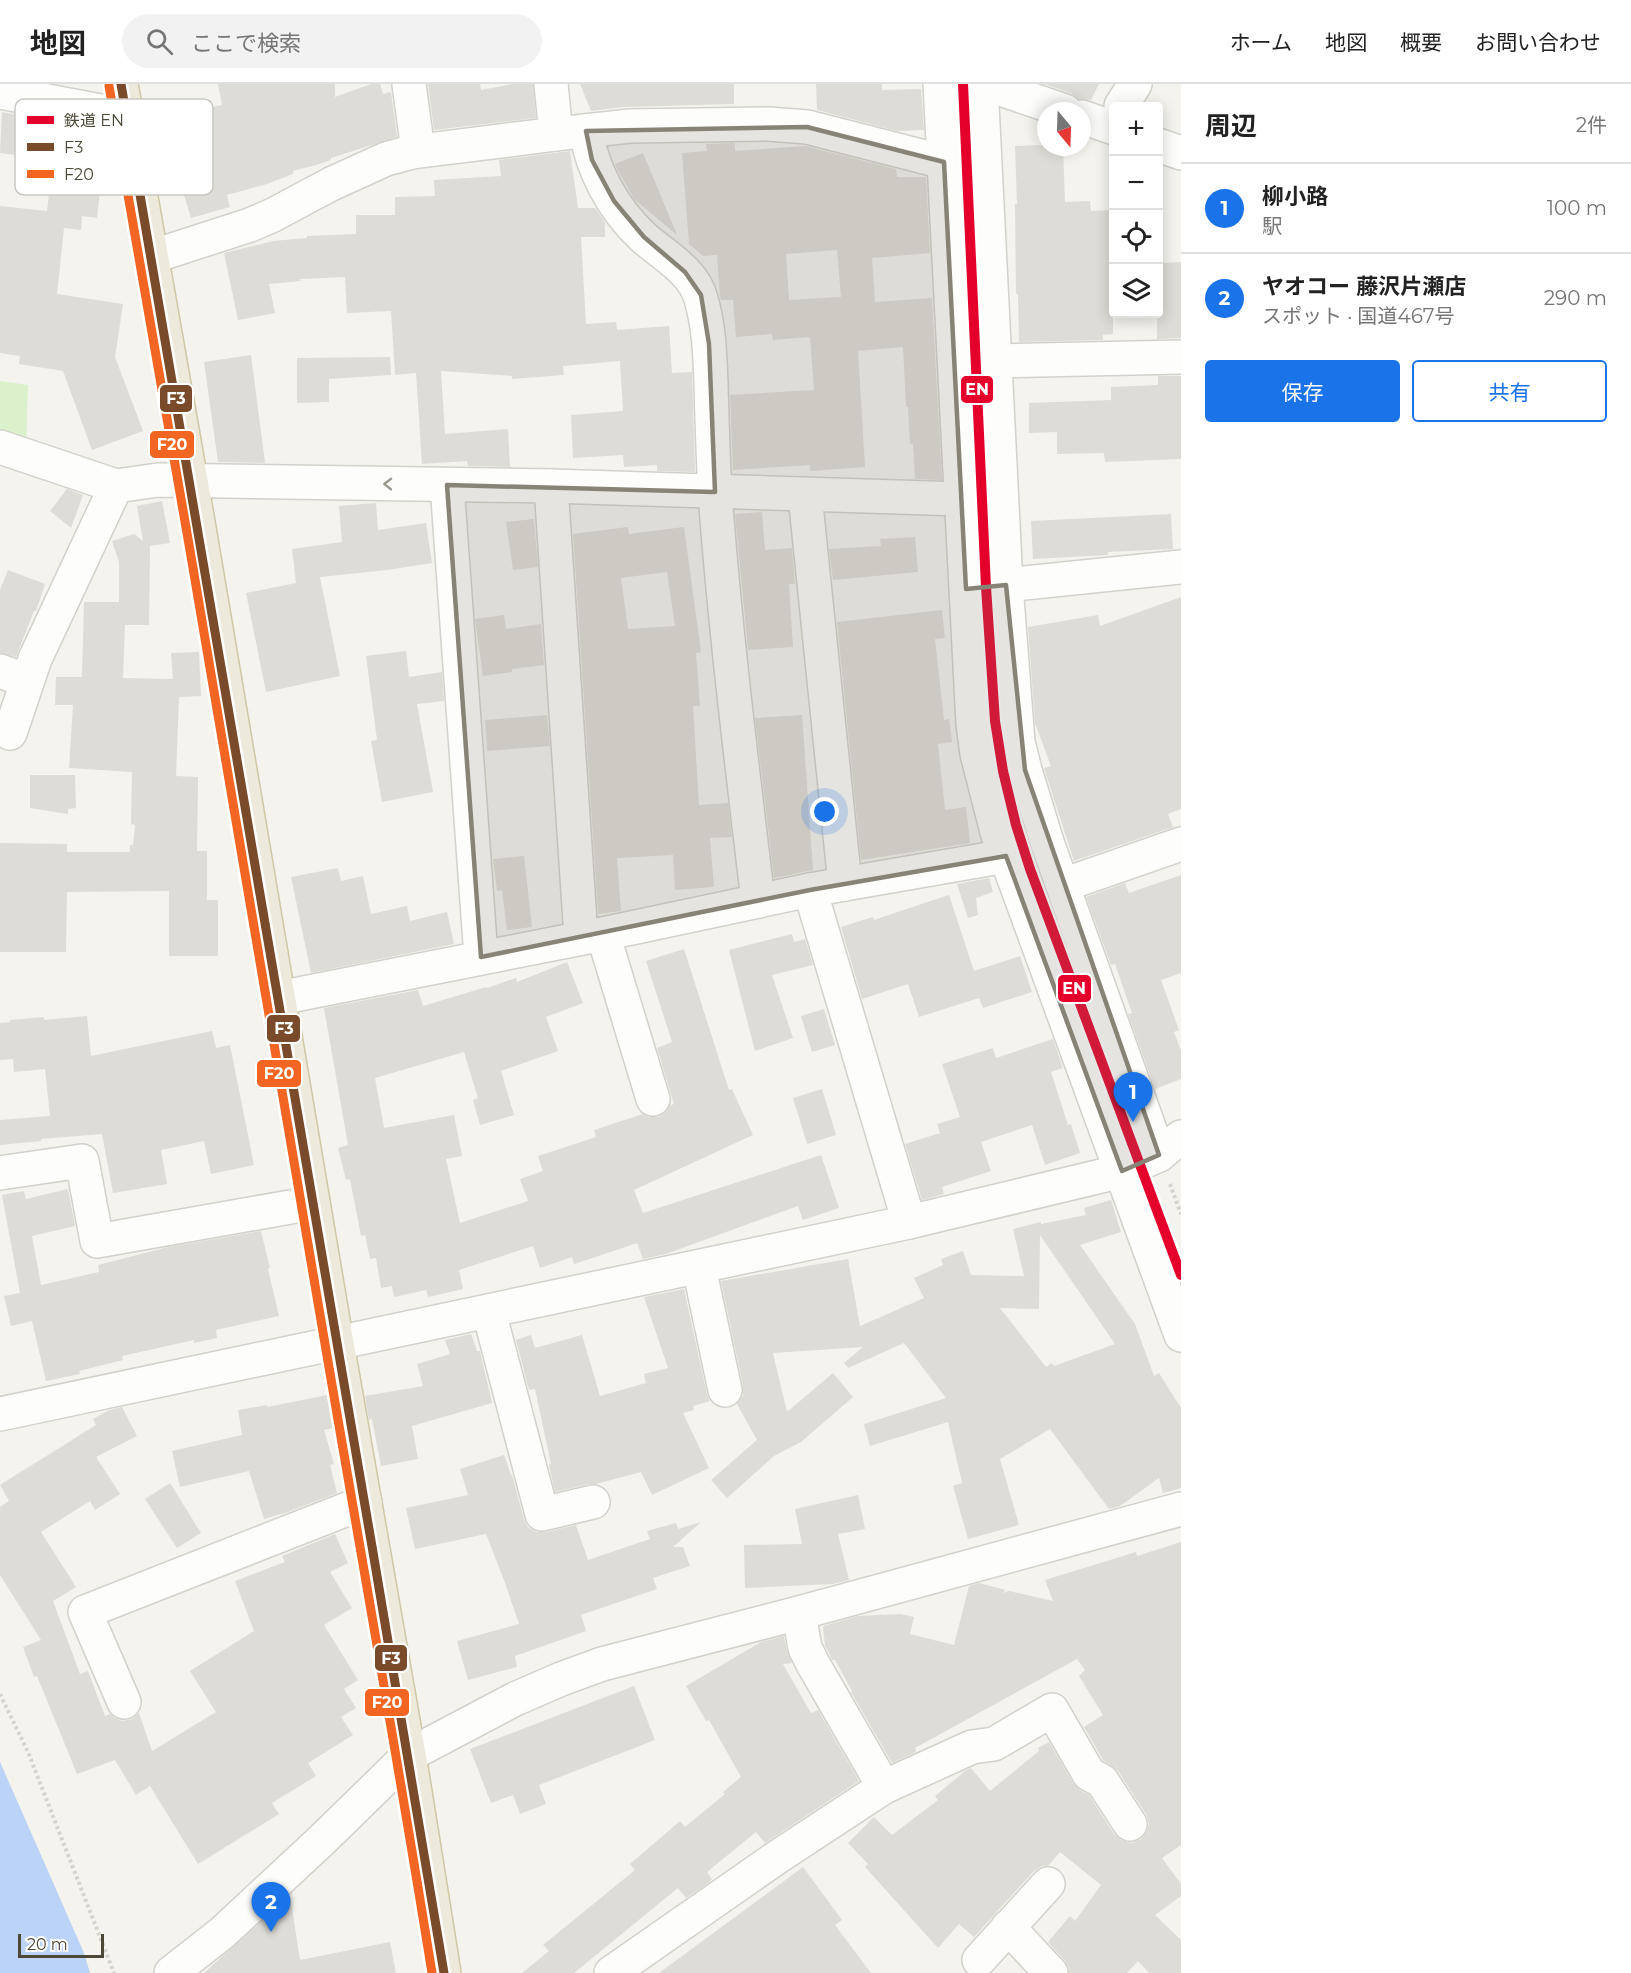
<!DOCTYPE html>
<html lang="ja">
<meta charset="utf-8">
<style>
:root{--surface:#fff;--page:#f2f2f2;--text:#222;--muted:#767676;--line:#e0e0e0;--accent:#1a73e8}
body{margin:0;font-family:Montserrat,"Noto Sans JP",sans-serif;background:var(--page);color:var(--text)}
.controls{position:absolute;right:18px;top:18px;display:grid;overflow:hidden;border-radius:6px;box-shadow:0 3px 15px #0003}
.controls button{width:54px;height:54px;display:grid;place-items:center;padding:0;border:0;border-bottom:2px solid var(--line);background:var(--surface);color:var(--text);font:30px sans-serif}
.compass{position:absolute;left:1037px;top:18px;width:54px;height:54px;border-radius:50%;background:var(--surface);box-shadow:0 3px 15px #0003;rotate:161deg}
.scale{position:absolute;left:18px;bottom:15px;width:86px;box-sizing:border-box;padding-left:6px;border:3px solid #4c4837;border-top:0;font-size:16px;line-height:21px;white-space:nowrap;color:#4c4837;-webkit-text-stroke:4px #fff;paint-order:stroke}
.you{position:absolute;left:825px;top:728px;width:21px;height:21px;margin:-15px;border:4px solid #fff;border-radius:50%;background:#1a73e8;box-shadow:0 0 0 9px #1a73e833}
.badge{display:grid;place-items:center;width:39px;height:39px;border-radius:50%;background:var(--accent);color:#fff;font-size:20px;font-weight:700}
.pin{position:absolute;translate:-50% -50px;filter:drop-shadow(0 2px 3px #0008)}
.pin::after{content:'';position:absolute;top:32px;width:21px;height:18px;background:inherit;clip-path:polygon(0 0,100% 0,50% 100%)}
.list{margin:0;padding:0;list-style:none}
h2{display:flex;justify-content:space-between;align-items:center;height:78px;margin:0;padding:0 24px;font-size:26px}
h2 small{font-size:20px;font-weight:400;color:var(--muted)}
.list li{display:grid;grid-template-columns:39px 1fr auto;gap:18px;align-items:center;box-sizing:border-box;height:90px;padding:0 24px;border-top:2px solid var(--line)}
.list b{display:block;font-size:22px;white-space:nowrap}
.list p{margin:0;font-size:20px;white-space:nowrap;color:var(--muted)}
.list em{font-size:20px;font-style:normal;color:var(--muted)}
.actions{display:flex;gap:12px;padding:18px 24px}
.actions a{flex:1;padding:14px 0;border:2px solid var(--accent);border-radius:6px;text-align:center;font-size:21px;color:var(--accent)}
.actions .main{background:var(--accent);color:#fff}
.icon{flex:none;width:33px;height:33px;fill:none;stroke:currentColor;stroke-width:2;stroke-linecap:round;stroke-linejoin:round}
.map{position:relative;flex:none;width:1181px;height:1889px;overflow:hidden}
header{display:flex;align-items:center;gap:36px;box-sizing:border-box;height:84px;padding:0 30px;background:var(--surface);border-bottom:2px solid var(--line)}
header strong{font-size:28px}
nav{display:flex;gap:33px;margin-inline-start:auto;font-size:21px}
.search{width:420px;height:54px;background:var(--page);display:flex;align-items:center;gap:15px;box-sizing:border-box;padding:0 21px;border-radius:33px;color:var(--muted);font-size:22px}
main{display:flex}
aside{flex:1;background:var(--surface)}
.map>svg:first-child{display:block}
.green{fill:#dbf1cb}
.water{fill:#bad3f6}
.building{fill:#dedcd6;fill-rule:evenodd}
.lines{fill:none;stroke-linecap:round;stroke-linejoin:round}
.minor-casing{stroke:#d2d1cb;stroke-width:36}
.highway-casing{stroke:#cfc7a6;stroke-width:36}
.path{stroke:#d4d3cc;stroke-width:4;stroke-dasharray:3 3;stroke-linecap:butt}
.minor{stroke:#fdfdfc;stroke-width:33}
.highway{stroke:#edeadb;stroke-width:33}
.bus-1-casing{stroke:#fff;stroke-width:14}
.bus-2-casing{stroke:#fff;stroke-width:14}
.bus-1{stroke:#7a4b2a;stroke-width:9}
.bus-2{stroke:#f26522;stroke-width:9}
.rail-1-casing{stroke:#fff;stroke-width:15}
.rail-1{stroke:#e4002b;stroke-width:10}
.oneway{stroke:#9c9990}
.marked{fill:#878477;fill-opacity:0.2;stroke:#878477;stroke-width:4.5;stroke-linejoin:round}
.key{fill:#fff;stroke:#c9c8c3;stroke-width:1.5}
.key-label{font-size:16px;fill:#4c4837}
.line-badge{stroke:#fff;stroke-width:2}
.badge-label{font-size:16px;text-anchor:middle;font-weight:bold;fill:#fff}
</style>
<header>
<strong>地図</strong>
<div class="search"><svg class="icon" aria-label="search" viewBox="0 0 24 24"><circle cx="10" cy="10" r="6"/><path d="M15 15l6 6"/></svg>ここで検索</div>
<nav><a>ホーム</a><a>地図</a><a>概要</a><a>お問い合わせ</a></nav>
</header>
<main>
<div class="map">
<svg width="1181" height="1889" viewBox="0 0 1181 1889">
<rect width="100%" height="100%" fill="#f4f3ee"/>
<!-- green -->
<polygon class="green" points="0,297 28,301 26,372 0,364"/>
<!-- water -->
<polygon class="water" points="0,1678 84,1869 90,1889 0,1889"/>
<!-- building -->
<g class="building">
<polygon points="218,0 335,0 335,13 371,0 380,0 383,10 391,8 397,53 331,74 331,76 316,81 293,87 293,90 267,100 227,111 230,123 191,134 181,101 201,95 189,28 222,21"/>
<polygon points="428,0 480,0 481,6 512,0 533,0 536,34 434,46"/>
<polygon points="580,0 734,0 734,20 623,23 591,27"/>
<polygon points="816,0 882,0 882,6 921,5 924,46 897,47 817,26"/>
<polygon points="1044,0 1099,0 1091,16 1079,15 1071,9"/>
<polygon points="2,28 88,44 81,97 101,99 97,134 82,132 81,146 64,144 57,210 123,220 115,273 143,347 92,366 63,287 19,280 20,272 0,269 0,122 47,127 53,76 0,69"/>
<path d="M735 59V67L805 62 896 85 897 93H926L930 169 872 174 875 218 932 214 942 396 915 395 913 360H910L908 323H906L903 263 858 267 865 383 810 387V381L733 386 730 311 814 306 810 253 773 256 772 250 736 253 733 216H721L720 213 717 171 703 172 689 160 682 69 707 67 706 60ZM837 166 841 213 789 216 786 170Z"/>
<polygon points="1046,61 1046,63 1063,63 1065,118 1090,117 1091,127 1113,126 1113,250 1103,251 1103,256 1019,258 1018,210 1016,210 1015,120 1017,120 1015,62"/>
<polygon points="570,67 578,124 595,124 605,138 605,153 581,153 586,240 616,238 617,246 669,242 672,289 692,288 695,388 657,387 657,381 624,383 623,371 573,374 571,331 623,327 620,277 563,282 564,291 512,295 512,292 441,287 445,350 508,345 510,383 468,382 467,377 422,380 416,289 395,291 391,227 347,229 345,193 300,195 301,197 269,200 275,229 238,236 224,169 273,157 307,154 307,152 356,150 356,131 395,131 395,113 435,112 434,96 501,92 499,76"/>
<polygon points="643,69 677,151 634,115 616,83 615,80"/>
<polygon points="1181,178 1181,254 1157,255 1158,179"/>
<polygon points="251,271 265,379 218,378 204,278"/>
<polygon points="390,273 391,291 329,295 329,318 297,319 297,274"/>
<polygon points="1158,292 1181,292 1181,375 1105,378 1104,369 1057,370 1057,348 1029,349 1029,319 1111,316 1111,303 1158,301"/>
<polygon points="67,405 83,411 71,444 50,427"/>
<polygon points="162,417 170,459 150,462 149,541 125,541 123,594 173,595 171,569 199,568 201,612 179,613 176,692 198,693 197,767 207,767 207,816 218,816 218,872 169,872 169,807 67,808 66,868 0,868 0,759 67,760 67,768 130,768 130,761 133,761 135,741 131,740 132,688 69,684 73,621 55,621 56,593 82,593 84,518 119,518 119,478 112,457 134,450 143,457 137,422"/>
<polygon points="376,419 378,446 426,439 432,479 387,486 320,493 340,592 266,608 246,509 296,499 292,465 342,458 339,422"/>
<polygon points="762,428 765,466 792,464 795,500 789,500 793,563 748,566 735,430"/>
<polygon points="1171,430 1173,465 1108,468 1108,471 1033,475 1031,437"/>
<polygon points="534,435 538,483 513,486 506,438"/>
<path d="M628 443 629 450 684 443 701 568 696 569 700 622H693L699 721 728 719 732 753 710 754 714 803 675 806 673 771 617 774 621 827 598 830 573 450ZM667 488 675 542 628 545 621 494Z"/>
<polygon points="915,453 918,488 833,496 829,465 881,462 880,455"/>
<polygon points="8,486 45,500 36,527 34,527 16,573 0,569 0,506"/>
<polygon points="1181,513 1181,725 1168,730 1173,743 1074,777 1044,684 1051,682 1035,639 1028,543 1098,531 1100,542"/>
<polygon points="942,526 945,554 935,555 944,636 949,635 952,658 938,660 945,726 966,723 970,759 861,776 837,538"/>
<polygon points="504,531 506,545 541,540 544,581 512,585 512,588 483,592 475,535"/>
<polygon points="406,567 409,593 442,588 444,617 417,620 433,708 382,718 371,657 377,656 366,572"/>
<polygon points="547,631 550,662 487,667 485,636"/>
<polygon points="802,631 813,786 774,794 755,634"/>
<polygon points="30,691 75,691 76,724 68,725 68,730 30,724"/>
<polygon points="524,772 532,843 507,846 502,806 497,807 493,775"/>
<polygon points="338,784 341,797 363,792 371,830 407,822 410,837 447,828 454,860 311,889 291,793"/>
<polygon points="1181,791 1181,889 1161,896 1179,946 1174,948 1181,967 1181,995 1155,1005 1128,930 1132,929 1115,880 1111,881 1086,813 1125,799 1129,809"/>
<polygon points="989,794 993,808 976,814 978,831 968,834 957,800"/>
<polygon points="949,811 974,887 1020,872 1032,908 983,924 979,914 919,933 908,900 862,915 841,843 873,833 874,836"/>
<polygon points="792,850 794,858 805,855 813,881 772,891 793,954 755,967 729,866"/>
<polygon points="684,865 729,1006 732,1005 753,1051 634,1106 643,1129 821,1071 839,1124 803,1136 798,1122 666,1170 643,1175 637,1159 574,1180 572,1173 540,1184 533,1162 459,1186 463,1205 428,1213 426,1206 394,1213 392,1202 381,1204 376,1174 370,1175 365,1151 361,1152 350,1095 346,1096 338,1064 348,1061 324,924 418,906 423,922 486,903 487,904 516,894 517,898 567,878 583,919 546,933 558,967 501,987 514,1031 480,1041 473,1016 478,1014 464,968 375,994 384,1044 454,1031 462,1072 446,1075 460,1139 528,1117 520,1095 543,1087 538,1072 596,1053 594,1046 643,1030 649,1033 659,1033 666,1028 670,1021 674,1020 657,964 672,958 646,877"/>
<polygon points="824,925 835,961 812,968 801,932"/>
<polygon points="87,932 91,972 212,947 216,964 230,961 254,1081 211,1090 204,1057 161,1066 167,1100 113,1109 102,1050 41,1055 41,1057 0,1061 0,1036 50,1032 45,985 14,988 13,975 0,976 0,939 10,938 10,936 44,933 44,936"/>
<polygon points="1053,955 1063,984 1051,988 1068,1041 1071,1040 1080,1069 1045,1081 1032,1041 981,1058 991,1087 942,1103 944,1110 922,1116 905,1060 940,1049 937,1040 960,1033 942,980 993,964 996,974"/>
<polygon points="822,1005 836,1051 807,1060 793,1014"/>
<polygon points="68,1105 75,1142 32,1152 41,1201 99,1188 98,1181 168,1163 261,1147 270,1184 268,1185 279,1232 216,1246 217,1254 194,1259 194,1256 122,1272 123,1276 79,1287 80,1290 46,1297 32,1237 11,1242 4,1212 20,1209 2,1111 24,1107 26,1115"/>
<path d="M1111 1116 1121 1148 1080 1161 1135 1240 1154 1292 1159 1289 1181 1324V1404L1163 1409 1159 1394 1120 1422 1109 1425 1050 1345 1000 1375 1019 1441 968 1455 953 1402 962 1399 948 1338 870 1362 864 1340 946 1314 904 1259 848 1284 844 1279 863 1263 773 1269 787 1328 833 1289 853 1313 801 1358 774 1372 727 1414 711 1396 757 1356 737 1320 743 1312V1302L721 1197 848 1175 860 1242 924 1214 914 1194 943 1181 941 1175 963 1167 971 1191 1024 1192 1013 1145 1041 1138V1140L1086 1131 1084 1124ZM1040 1151 1115 1260 1054 1282 1052 1279 1046 1283 1000 1224 1039 1225Z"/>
<polygon points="684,1205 707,1310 710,1317 693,1322 694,1326 683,1329 709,1384 652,1411 641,1388 596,1400 589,1400 555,1408 549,1381 551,1380 535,1305 529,1306 516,1256 531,1251 535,1264 582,1251 600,1312 646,1299 644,1290 668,1284 644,1213"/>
<polygon points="471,1250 477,1267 480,1267 492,1319 412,1342 418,1375 381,1382 372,1335 369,1336 365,1312 423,1302 417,1280 450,1270 445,1256"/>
<polygon points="327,1311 333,1344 324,1346 334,1380 330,1381 337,1409 288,1428 264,1435 249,1387 180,1403 172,1367 242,1351 238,1326 267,1321 267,1323"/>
<polygon points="122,1323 137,1352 96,1373 120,1410 95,1426 90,1417 41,1448 76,1503 53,1517 80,1590 88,1587 105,1632 110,1630 113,1633 122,1637 132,1635 139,1629 152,1667 216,1628 190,1587 254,1547 235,1497 285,1478 282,1472 335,1450 348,1479 330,1488 352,1524 324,1541 358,1596 344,1605 356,1624 341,1633 353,1651 308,1679 316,1692 272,1719 279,1730 198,1780 150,1702 136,1711 115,1676 77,1690 37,1592 34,1593 23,1563 41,1556 0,1491 0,1423 9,1417 0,1401 96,1341 93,1335 109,1326"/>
<polygon points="504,1371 511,1391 512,1391 524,1435 528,1443 536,1448 546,1448 576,1441 588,1476 650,1455 647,1447 676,1439 678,1445 701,1438 673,1463 683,1463 690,1482 653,1494 657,1505 581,1531 586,1547 515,1572 517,1583 468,1596 457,1557 519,1540 505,1499 486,1450 415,1465 406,1424 468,1411 460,1385"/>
<polygon points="170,1399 201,1449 177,1464 145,1415"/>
<polygon points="858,1411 865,1445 838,1450 849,1496 833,1500 745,1504 744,1461 802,1460 795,1425"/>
<polygon points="1181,1458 1181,1761 1162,1774 1181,1800 1181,1812 1155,1831 1181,1856 1181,1889 1149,1889 1138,1877 1127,1889 1069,1889 1069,1884 1065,1877 1048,1858 1070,1832 1075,1837 1101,1801 1060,1768 1048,1782 1042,1782 1034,1787 974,1853 959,1840 938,1864 865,1783 868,1780 848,1759 874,1733 892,1751 938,1716 935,1712 965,1687 971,1684 990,1707 1039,1667 1038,1664 1049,1658 1073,1699 1080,1706 1089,1711 1114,1750 1121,1756 1132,1759 1141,1755 1146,1749 1149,1740 1146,1730 1118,1687 1103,1676 1084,1643 1103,1631 1079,1592 1085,1586 1077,1575 915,1664 916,1668 892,1679 851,1608 852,1607 835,1576 832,1576 830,1571 825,1562 823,1542 858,1532 900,1530 914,1533 910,1550 954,1561 969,1502 979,1499 1006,1506 1002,1509 1009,1507 1053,1517 1045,1496 1136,1468 1137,1472"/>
<polygon points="784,1552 787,1567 792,1579 783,1580 811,1629 818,1626 859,1697 765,1759 756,1748 707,1788 712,1795 708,1799 686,1814 678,1804 574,1889 522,1889 549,1867 543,1861 635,1786 630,1780 680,1737 685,1743 725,1710 723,1708 741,1693 709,1636 706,1637 686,1602 761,1558"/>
<polygon points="634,1602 655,1656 539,1701 546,1720 520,1730 513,1711 491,1719 470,1665"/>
<polygon points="803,1783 842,1836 835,1841 871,1889 659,1889"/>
<polygon points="290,1811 300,1876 390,1858 396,1889 204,1889"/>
</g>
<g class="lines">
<!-- minor casing -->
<g class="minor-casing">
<g id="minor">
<polyline points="409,0 418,67"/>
<polyline points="551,0 556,50"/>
<polyline points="940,0 973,640 977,670 997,748 1181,1251"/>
<polyline points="981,0 1006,501 1018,658 1025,686 1047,758 1159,1071"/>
<polyline points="986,0 1065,27"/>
<polyline points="0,8 127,32"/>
<polyline points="1121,22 1135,0"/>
<polyline points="1082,33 1114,44"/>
<path d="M586 47C592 86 613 125 643 153 663 171 694 187 701 215 709 242 710 272 711 300 712 337 713 373 715 409 725 546 742 681 758 817"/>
<polyline points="1158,61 1181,69"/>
<polyline points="151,173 250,141 273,131 331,100 386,75 412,68 556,50 630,42 768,40 807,43 944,78"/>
<polyline points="995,277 1181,273"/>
<polyline points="0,363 116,402 158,396 551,402 961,415"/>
<polyline points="447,401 481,873"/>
<polyline points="551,402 581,853"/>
<polyline points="805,411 845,800"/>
<polyline points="985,503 1181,483"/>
<polyline points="0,587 27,597"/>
<polyline points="10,649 35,575 116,402"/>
<polyline points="1063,801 1181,760"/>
<polyline points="810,806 909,1138"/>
<polyline points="603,850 653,1015"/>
<polyline points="279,914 603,850 810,806 1006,772"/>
<polyline points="0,1089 82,1077 97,1157 313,1119"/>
<polyline points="699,1183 725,1306"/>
<polyline points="489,1228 542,1430 593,1418"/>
<polyline points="0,1330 909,1138 1122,1087 1159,1071 1181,1053"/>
<polyline points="799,1529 805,1564 813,1580 884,1703"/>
<polyline points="124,1618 85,1528 365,1418"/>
<polyline points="1008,1843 1051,1889"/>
<polyline points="979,1876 1048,1800"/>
<polyline points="171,1889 222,1849 323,1755 409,1671 515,1615 561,1595 602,1580 799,1529 1181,1425"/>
<polyline points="611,1889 776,1774 884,1703 972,1663 994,1660 1052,1626 1089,1690 1102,1697 1130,1740"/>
</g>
</g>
<!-- highway casing -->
<g class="highway-casing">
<polyline id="highway" points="121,0 191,397 337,1260 409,1671 444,1889"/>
</g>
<!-- path -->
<g class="path">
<polyline points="1170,1100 1181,1130"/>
<polyline points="0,1610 28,1668 114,1889"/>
</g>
<!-- minor -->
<use href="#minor" class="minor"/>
<!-- highway -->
<use href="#highway" class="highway"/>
<!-- bus-1 casing -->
<g class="bus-1-casing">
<path id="bus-1" d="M121 0C195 417 265 835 336 1253 372 1465 410 1677 444 1889"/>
</g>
<!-- bus-2 casing -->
<g class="bus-2-casing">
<path id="bus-2" d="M109 2C183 419 253 836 324 1254 360 1465 398 1677 432 1889"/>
</g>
<!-- bus-1 -->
<use href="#bus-1" class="bus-1"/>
<!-- bus-2 -->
<use href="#bus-2" class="bus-2"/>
<!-- rail-1 casing -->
<g class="rail-1-casing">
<polyline id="rail-1" points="963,0 986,503 995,637 1003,687 1016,741 1030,785 1181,1191"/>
</g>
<!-- rail-1 -->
<use href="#rail-1" class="rail-1"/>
</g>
<!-- one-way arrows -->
<defs><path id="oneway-chevron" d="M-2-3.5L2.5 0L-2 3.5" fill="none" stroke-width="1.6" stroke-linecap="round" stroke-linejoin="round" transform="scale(1.5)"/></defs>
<use class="oneway" href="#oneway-chevron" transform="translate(388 400) rotate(-179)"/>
<!-- marked area -->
<path class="marked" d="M807 43 944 78 966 505 1006 501 1025 686 1159 1071 1122 1087 1006 772 810 806 481 873 447 401 715 408 709 260 701 211 685 188 644 153 614 117 592 76 586 47Z"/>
<!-- legend -->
<rect x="15" y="15" width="198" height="96" rx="9" class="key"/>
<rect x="27" y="32" width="27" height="8" fill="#e4002b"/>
<rect x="27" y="59" width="27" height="8" fill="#7a4b2a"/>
<rect x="27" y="86" width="27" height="8" fill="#f26522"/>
<g class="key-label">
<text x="64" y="42">鉄道 EN</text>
<text x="64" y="69">F3</text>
<text x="64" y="96">F20</text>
</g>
<g class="line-badge">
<rect x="960" y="291" width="34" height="29" rx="6" fill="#e4002b"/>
<rect x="159" y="300" width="34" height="29" rx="6" fill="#7a4b2a"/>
<rect x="149" y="346" width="46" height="29" rx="6" fill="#f26522"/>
<rect x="1057" y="890" width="35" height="29" rx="6" fill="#e4002b"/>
<rect x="266" y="930" width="35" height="29" rx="6" fill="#7a4b2a"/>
<rect x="256" y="975" width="46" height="29" rx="6" fill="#f26522"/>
<rect x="374" y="1560" width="34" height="28" rx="6" fill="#7a4b2a"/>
<rect x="364" y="1604" width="46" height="29" rx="6" fill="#f26522"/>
</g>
<g class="badge-label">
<text x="977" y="311">EN</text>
<text x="176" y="320">F3</text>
<text x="172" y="366">F20</text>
<text x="1074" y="910">EN</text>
<text x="284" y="950">F3</text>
<text x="279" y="995">F20</text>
<text x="391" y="1580">F3</text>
<text x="387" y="1624">F20</text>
</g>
</svg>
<div class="controls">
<button>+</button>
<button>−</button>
<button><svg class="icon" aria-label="locate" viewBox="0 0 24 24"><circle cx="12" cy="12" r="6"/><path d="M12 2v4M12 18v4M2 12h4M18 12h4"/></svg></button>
<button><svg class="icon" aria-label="layers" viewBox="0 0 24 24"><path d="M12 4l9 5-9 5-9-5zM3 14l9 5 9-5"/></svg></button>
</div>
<svg class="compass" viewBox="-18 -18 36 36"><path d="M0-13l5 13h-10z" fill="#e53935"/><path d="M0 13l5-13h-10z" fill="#767676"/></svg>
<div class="scale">20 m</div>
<div class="you"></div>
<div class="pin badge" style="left:1133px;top:1038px">1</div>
<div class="pin badge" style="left:271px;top:1848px">2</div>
</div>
<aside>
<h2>周辺<small>2件</small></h2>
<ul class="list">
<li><span class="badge">1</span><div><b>柳小路</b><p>駅</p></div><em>100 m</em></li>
<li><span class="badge">2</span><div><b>ヤオコー 藤沢片瀬店</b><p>スポット · 国道467号</p></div><em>290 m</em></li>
</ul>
<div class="actions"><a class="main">保存</a><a>共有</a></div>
</aside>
</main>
